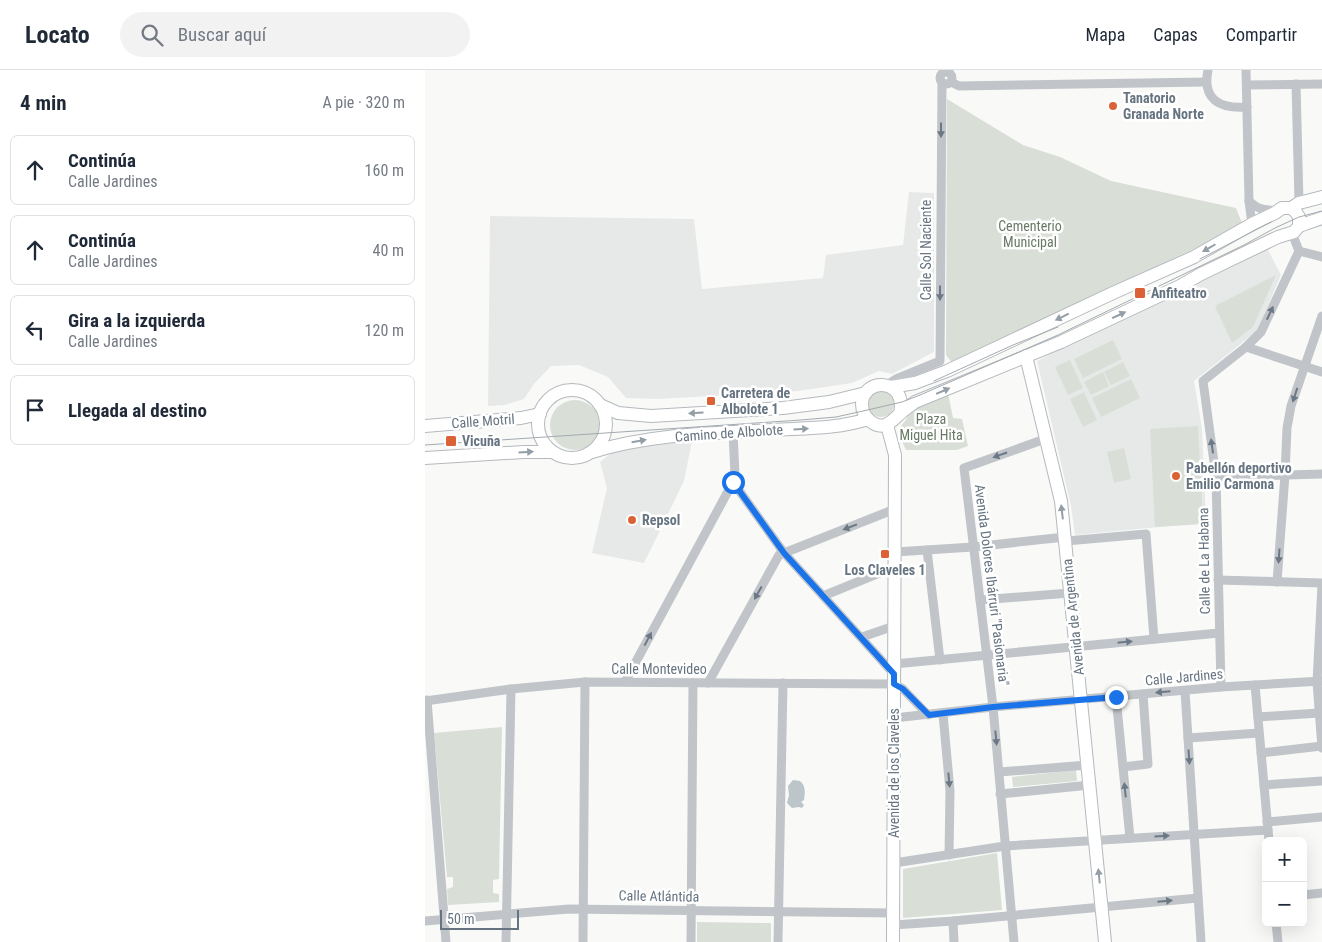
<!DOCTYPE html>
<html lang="es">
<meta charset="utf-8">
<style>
:root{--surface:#fff;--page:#f2f2f3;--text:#1f2937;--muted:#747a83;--line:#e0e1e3}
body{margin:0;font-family:"Roboto Condensed",sans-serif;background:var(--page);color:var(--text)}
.controls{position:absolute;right:15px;bottom:15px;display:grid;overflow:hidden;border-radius:8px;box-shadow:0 5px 20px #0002}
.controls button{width:45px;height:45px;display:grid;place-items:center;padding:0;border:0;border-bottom:1px solid var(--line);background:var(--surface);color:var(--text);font:25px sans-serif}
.scale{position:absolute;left:15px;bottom:12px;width:79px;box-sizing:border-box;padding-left:5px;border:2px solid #667481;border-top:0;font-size:14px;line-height:18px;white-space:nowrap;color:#667481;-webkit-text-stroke:4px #fff;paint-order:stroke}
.stop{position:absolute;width:15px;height:15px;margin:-11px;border:4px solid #1a73e8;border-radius:50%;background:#fff}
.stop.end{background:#1a73e8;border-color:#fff;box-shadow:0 1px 5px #0008}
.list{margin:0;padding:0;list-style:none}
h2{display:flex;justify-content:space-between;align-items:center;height:65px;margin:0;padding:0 20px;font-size:21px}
h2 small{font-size:16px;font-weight:400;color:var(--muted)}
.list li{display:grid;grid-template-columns:32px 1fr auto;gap:15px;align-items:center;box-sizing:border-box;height:70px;margin:0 10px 10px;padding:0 10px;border:1px solid var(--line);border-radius:8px}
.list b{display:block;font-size:19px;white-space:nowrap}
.list p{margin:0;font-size:16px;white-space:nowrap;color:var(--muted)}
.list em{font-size:16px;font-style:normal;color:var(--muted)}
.icon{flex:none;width:28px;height:28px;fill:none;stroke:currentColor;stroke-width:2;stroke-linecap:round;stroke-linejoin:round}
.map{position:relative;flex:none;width:897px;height:872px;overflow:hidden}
header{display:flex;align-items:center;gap:30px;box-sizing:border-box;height:70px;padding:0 25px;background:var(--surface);border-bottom:1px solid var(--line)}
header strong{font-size:24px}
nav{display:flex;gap:28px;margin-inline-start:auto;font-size:18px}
.search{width:350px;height:45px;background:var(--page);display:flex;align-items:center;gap:12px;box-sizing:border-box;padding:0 18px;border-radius:28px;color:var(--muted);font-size:19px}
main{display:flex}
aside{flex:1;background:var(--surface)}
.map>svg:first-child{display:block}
.built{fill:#e7e9e9}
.green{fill:#d9ded7}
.water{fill:#bbc5ca}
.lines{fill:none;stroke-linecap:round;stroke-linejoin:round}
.secondary-casing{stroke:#b4b9be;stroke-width:14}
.street{stroke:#c1c5c9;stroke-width:9}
.secondary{stroke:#fff;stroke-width:12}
.tram{stroke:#a3a9af;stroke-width:1}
.oneway{fill:#6b7885}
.oneway2{fill:#949ea7}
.route{stroke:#1a73e8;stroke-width:6}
.poi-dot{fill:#db6137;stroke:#fff;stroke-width:2}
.labels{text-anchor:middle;stroke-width:5;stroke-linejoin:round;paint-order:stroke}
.poi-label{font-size:14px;font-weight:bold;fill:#667481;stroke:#fff;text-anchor:start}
.park-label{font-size:14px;fill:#687965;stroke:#fff}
.street-label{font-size:14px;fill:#667481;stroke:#fff}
</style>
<header>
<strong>Locato</strong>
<div class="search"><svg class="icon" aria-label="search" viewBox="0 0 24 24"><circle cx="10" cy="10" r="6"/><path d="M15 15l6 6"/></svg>Buscar aquí</div>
<nav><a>Mapa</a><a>Capas</a><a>Compartir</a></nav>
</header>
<main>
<aside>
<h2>4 min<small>A pie · 320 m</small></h2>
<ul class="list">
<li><svg class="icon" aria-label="ahead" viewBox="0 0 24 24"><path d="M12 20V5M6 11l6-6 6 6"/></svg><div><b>Continúa</b><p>Calle Jardines</p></div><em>160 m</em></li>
<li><svg class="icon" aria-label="ahead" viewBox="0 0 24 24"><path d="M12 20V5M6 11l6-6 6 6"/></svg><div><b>Continúa</b><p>Calle Jardines</p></div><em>40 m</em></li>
<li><svg class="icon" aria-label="left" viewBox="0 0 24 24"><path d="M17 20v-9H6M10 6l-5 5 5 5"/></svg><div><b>Gira a la izquierda</b><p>Calle Jardines</p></div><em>120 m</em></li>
<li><svg class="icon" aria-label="arrive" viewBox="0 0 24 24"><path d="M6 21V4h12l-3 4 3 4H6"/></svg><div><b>Llegada al destino</b></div></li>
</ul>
</aside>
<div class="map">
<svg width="897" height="872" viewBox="0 0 897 872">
<rect width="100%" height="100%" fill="#f9faf8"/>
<!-- built -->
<g class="built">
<polygon points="484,122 509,123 509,282 467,304 454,301 427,313 373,321 234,329 201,328 183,307 154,295 126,296 109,314 99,329 80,335 63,336 65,146 269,149 277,219 398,208 401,185 478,175"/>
<polygon points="842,178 856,205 832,261 769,311 777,358 781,449 755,451 755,455 650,465 646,436 612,291 699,246 772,216 771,212"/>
<polygon points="267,371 259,411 219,493 167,483 182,418 175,392 186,383 218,374"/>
</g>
<!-- green -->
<g class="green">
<polygon points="522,29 598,75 635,87 686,111 811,138 817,153 788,170 527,293 521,285"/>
<polygon points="851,205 828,257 807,273 790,236"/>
<polygon points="688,270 697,289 658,308 649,289"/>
<polygon points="645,290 658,318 643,325 630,297"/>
<polygon points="698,292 705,306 686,315 679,302"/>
<polygon points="678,302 684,316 666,325 659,312"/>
<polygon points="706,309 715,328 676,347 667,328"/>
<circle cx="456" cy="334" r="13"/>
<polygon points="659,322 672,350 658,357 645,329"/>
<path d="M523 323 528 348 537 349 543 376 532 380H481C478 373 472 363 476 356 480 351 483 348 484 341Z"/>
<circle cx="150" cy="355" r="25"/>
<polygon points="773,356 778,454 730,457 725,359"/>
<polygon points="699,378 706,409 689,413 682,382"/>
<polygon points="77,657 74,809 68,810 68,823 74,824 74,832 23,835 22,819 28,817 28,807 22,807 9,663"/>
<polygon points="651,700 652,711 588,717 587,707"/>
<polygon points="572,783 577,840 478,848 478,799"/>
<polygon points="272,852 346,853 346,872 272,872"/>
</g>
<!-- water -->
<path class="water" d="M368 710 375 711C381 716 380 723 379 730L376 732 379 735 377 738 374 737 367 738 362 733 364 725 363 716Z"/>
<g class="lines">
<!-- secondary casing -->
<g class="secondary-casing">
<g id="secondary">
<polyline points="874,156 897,148"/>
<polyline points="601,286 636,431 680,872"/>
<polyline points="466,317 490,313 522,301 688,223 769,187 827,154 850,143 857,138 866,138 874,133 897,127"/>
<circle cx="147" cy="354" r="34"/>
<polyline points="175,335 193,343 226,346 358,338 404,332 441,323"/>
<path d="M475 343C483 308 437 307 437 334 437 341 440 347 445 351 460 363 468 349 478 341 482 338 486 335 490 332L636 272 755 216 776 204 853 167 869 162 874 156V147L871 142 866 138"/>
<polyline points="462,355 470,385 468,872"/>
<polyline points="0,356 96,348 115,344"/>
<path d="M167 382C225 364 287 363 348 360 380 358 412 359 443 349"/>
<polyline points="0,388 99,382 127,382"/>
</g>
</g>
<!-- street -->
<g class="street">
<path d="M783 0C777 30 795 39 822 37"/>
<polyline points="821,0 824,131 827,154"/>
<circle cx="521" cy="8" r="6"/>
<polyline points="526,12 534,16 781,12"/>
<polyline points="871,14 874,133"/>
<polyline points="822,15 897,14"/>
<path d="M824 131C833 139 839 141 851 140"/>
<polyline points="874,181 897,187"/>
<polyline points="821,277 897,302"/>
<polyline points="462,315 471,309 515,291 517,12"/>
<polyline points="791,407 897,404"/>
<polyline points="308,412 359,483 469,604"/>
<polyline points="641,471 721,464 729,569"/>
<polyline points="502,480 515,590"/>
<polyline points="470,482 548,477 640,467"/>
<polyline points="793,510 897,513"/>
<polyline points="852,512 860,405 862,358 866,336 897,246"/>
<polyline points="897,515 892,612 897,678"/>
<polyline points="398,526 469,497"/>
<polyline points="555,530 645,523"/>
<polyline points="437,567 469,556"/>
<polyline points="469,594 794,563"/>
<polyline points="200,612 308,412 310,405 308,362"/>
<polyline points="283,613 354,485 470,439"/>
<polyline points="830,615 844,771"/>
<polyline points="796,617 791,407 778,311 821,277 836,262 874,181 867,163"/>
<polyline points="760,621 776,872"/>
<polyline points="691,627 705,768"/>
<polyline points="2,630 21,872"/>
<polyline points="0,631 86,619 160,612 469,614 478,619 503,645"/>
<polyline points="518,644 525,721 524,785"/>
<polyline points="833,647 894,643"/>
<polyline points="469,648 568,637 796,617 897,611"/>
<polyline points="763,668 834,663"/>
<polyline points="836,683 897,676"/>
<polyline points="698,697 723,694 718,624"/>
<polyline points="574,702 663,695"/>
<polyline points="839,715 897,711"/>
<polyline points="575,724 665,715"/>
<polyline points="842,752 897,747"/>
<polyline points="469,793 580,776 843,760"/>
<polyline points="878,825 897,823"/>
<polyline points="0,851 144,839 468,843"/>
<polyline points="528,851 529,872"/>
<polyline points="851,853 853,872"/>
<polyline points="468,855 528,851 773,828"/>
<polyline points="81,872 86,619"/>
<polyline points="158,872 160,612"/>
<polyline points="266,872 268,613"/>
<polyline points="353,872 358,613"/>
<polyline points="589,872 568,637 539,398 620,369"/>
</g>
<!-- secondary -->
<use href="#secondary" class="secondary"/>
<!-- tram -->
<g class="tram">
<polyline points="775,189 846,152"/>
<polyline points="509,311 588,275 633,257"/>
<polyline points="0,375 376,350 411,347 438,341 477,332 495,325 633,265 819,175 850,158 874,147 897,141"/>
</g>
</g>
<!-- one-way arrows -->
<defs><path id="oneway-solid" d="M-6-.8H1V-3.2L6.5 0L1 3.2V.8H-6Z" transform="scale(1.25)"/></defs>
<g class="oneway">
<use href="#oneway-solid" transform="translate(516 60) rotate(90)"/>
<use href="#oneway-solid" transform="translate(515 223) rotate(90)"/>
<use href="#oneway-solid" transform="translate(845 243) rotate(-65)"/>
<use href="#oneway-solid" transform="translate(870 325) rotate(108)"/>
<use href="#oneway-solid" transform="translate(787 376) rotate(-98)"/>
<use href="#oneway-solid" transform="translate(575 385) rotate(161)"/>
<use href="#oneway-solid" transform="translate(425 457) rotate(159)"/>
<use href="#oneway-solid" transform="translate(854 486) rotate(94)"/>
<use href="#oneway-solid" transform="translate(333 523) rotate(119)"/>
<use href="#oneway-solid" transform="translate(223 569) rotate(-62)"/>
<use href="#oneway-solid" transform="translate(700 572) rotate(-6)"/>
<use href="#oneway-solid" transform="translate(738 622) rotate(175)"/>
<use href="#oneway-solid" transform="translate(571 668) rotate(85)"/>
<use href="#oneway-solid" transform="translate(764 687) rotate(86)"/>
<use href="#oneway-solid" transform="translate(524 710) rotate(85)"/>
<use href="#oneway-solid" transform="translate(700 720) rotate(-96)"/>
<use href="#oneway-solid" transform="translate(737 766) rotate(-4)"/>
<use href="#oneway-solid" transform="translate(740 831) rotate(-5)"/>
</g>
<g class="oneway2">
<use href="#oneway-solid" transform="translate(784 178) rotate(150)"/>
<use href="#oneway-solid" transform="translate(694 245) rotate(-25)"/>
<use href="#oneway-solid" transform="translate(637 247) rotate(154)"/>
<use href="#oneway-solid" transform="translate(518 321) rotate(-23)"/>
<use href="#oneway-solid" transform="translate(271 343) rotate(177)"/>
<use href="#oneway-solid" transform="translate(376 359) rotate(-3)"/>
<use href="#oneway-solid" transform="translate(214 371) rotate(-10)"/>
<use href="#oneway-solid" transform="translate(101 382) rotate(-3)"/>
<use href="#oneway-solid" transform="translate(637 442) rotate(-97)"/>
<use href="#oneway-solid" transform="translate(674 806) rotate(-96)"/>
</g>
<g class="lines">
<!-- route -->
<polyline class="route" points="308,412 359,483 469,604 469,614 478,619 504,645 568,637 691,627"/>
</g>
<!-- markers -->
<g class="poi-dot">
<circle cx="688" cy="36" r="5"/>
<rect x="709" y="217" width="12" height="12" rx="2.5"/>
<rect x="281" y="326" width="10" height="10" rx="2.5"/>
<rect x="20" y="365" width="12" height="12" rx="2.5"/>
<circle cx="751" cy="406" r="5"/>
<circle cx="207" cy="450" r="5"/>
<rect x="455" y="479" width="10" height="10" rx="2.5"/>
</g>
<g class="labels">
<!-- poi labels -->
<g class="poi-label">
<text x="698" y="33">Tanatorio<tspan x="698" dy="16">Granada Norte</tspan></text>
<text x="726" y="228">Anfiteatro</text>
<text x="296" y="328">Carretera de<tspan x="296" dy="16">Albolote 1</tspan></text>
<text x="37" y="376">Vicuña</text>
<text x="761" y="403">Pabellón deportivo<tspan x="761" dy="16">Emilio Carmona</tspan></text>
<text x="217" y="455">Repsol</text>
<text x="460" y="505" text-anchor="middle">Los Claveles 1</text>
</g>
<!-- park labels -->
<g class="park-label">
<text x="605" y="161">Cementerio<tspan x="605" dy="16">Municipal</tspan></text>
<text x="506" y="354">Plaza<tspan x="506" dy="16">Miguel Hita</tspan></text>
</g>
<!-- street labels -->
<g class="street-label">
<text transform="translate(501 180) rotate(-90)" y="5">Calle Sol Naciente</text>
<text transform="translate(58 351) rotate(-4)" y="5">Calle Motril</text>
<text transform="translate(304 363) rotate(-4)" y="5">Camino de Albolote</text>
<text transform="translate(779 491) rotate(-91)" y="5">Calle de La Habana</text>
<text transform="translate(567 515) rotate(83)" y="5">Avenida Dolores Ibárruri "Pasionaria"</text>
<text transform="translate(648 547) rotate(-96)" y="5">Avenida de Argentina</text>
<text x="234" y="604">Calle Montevideo</text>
<text transform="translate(759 607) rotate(-5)" y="5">Calle Jardines</text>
<text transform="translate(469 703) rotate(-90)" y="5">Avenida de los Claveles</text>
<text transform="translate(234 826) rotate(1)" y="5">Calle Atlántida</text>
</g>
</g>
</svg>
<div class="controls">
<button>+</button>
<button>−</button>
</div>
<div class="scale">50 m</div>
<div class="stop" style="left:308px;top:412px"></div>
<div class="stop end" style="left:691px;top:627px"></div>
</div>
</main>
